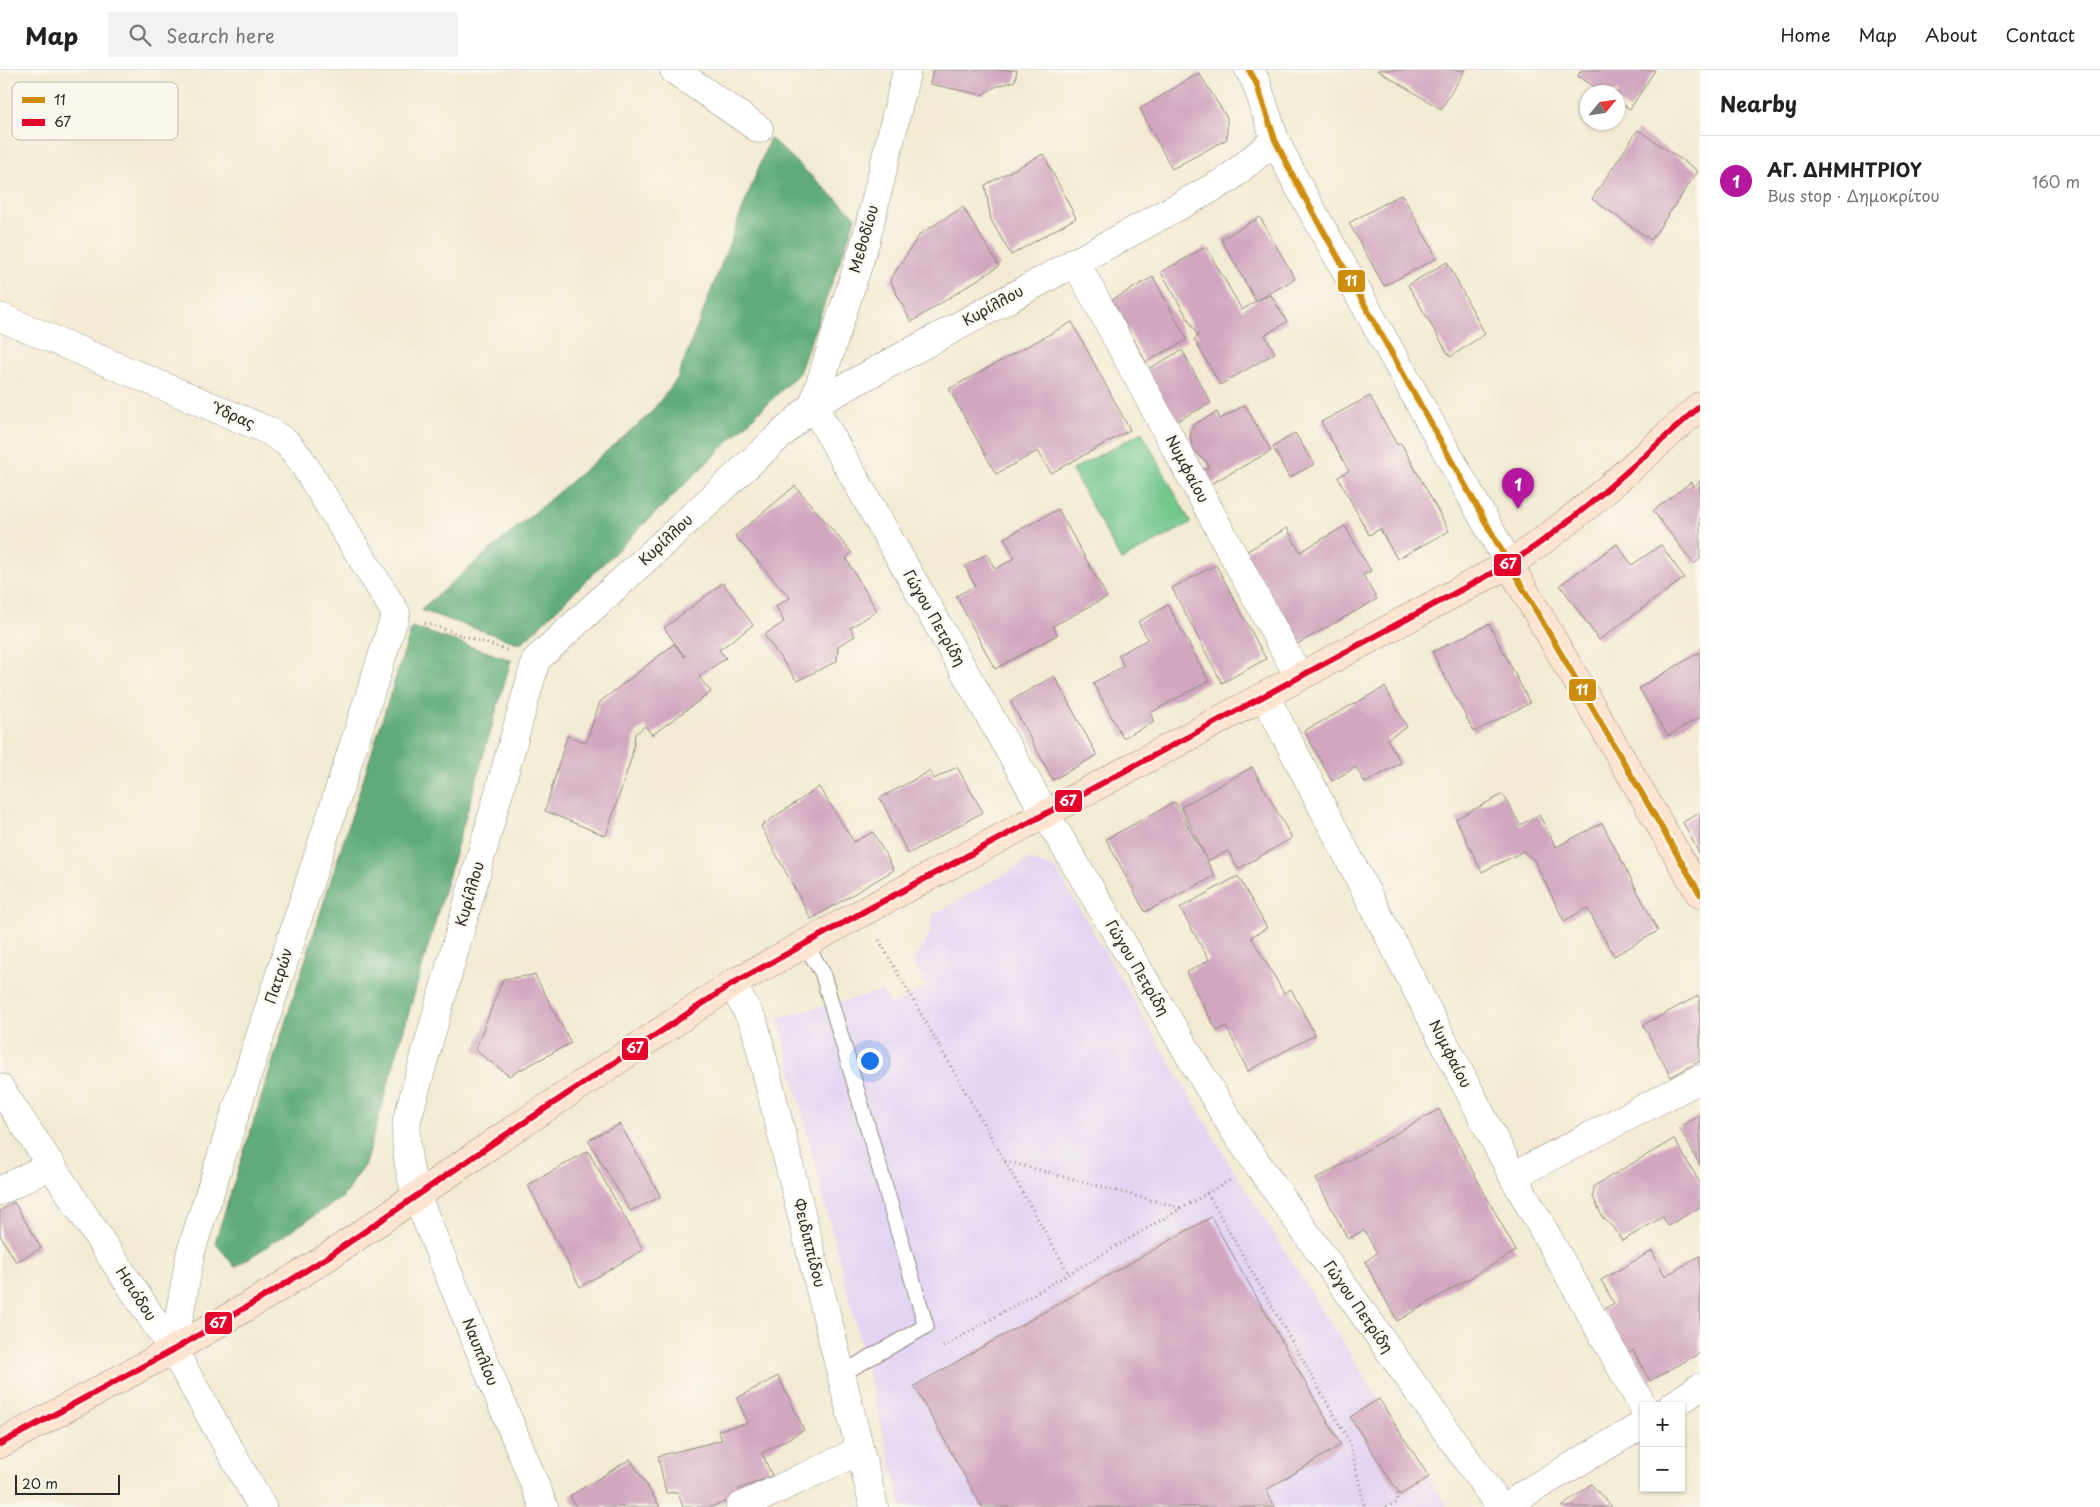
<!DOCTYPE html>
<meta charset="utf-8">
<style>
:root{--surface:#fff;--page:#f2f2f2;--text:#222;--muted:#767676;--line:#e0e0e0;--accent:#b5179e}
body{margin:0;font-family:"Playpen Sans",sans-serif;background:var(--page);color:var(--text)}
.controls{position:absolute;right:15px;bottom:15px;display:grid;overflow:hidden;border-radius:0px;box-shadow:0 1px 4px #0004}
.controls button{width:45px;height:45px;display:grid;place-items:center;padding:0;border:0;border-bottom:1px solid var(--line);background:var(--surface);color:var(--text);font:25px sans-serif}
.compass{position:absolute;left:1580px;top:15px;width:45px;height:45px;border-radius:50%;background:var(--surface);box-shadow:0 1px 4px #0004;rotate:61deg}
.scale{position:absolute;left:15px;bottom:12px;width:105px;box-sizing:border-box;padding-left:5px;border:2px solid #2b2b2b;border-top:0;font-size:14px;line-height:18px;white-space:nowrap;color:#2b2b2b;-webkit-text-stroke:4px #fbf7ec;paint-order:stroke}
.you{position:absolute;left:869px;top:990px;width:18px;height:18px;margin:-12px;border:4px solid #fff;border-radius:50%;background:#1a73e8;box-shadow:0 0 0 8px #1a73e833}
.badge{display:grid;place-items:center;width:32px;height:32px;border-radius:50%;background:var(--accent);color:#fff;font-size:16px;font-weight:700}
.pin{position:absolute;translate:-50% -41px;filter:drop-shadow(0 1px 2px #0008)}
.pin::after{content:'';position:absolute;top:26px;width:18px;height:15px;background:inherit;clip-path:polygon(0 0,100% 0,50% 100%)}
.list{margin:0;padding:0;list-style:none}
h2{display:flex;justify-content:space-between;align-items:center;height:65px;margin:0;padding:0 20px;font-size:21px}
h2 small{font-size:16px;font-weight:400;color:var(--muted)}
.list li{display:grid;grid-template-columns:32px 1fr auto;gap:15px;align-items:center;box-sizing:border-box;height:90px;padding:0 20px;border-top:1px solid var(--line)}
.list b{display:block;font-size:19px;white-space:nowrap}
.list p{margin:0;font-size:16px;white-space:nowrap;color:var(--muted)}
.list em{font-size:16px;font-style:normal;color:var(--muted)}
.icon{flex:none;width:28px;height:28px;fill:none;stroke:currentColor;stroke-width:2;stroke-linecap:round;stroke-linejoin:round}
.map{position:relative;flex:none;width:1700px;height:1437px;overflow:hidden}
header{display:flex;align-items:center;gap:30px;box-sizing:border-box;height:70px;padding:0 25px;background:var(--surface);border-bottom:1px solid var(--line)}
header strong{font-size:24px}
nav{display:flex;gap:28px;margin-inline-start:auto;font-size:18px}
.search{width:350px;height:45px;background:var(--page);display:flex;align-items:center;gap:12px;box-sizing:border-box;padding:0 18px;border-radius:0px;color:var(--muted);font-size:19px}
main{display:flex}
aside{flex:1;background:var(--surface)}
.map>svg:first-child{display:block}
.built{fill:#e2d4f3}
.green{fill:#74c88c;stroke:#507a5c}
.forest{fill:#5fac78;stroke:#456c52}
.building{fill:#d1a7c0}
.lines{fill:none;stroke-linecap:round;stroke-linejoin:round}
.lane-casing{stroke:#8e8a7e;stroke-width:17}
.street-casing{stroke:#8e8a7e;stroke-width:29}
.secondary-casing{stroke:#8e8a7e;stroke-width:29}
.path{stroke:#8e8a7e;stroke-width:3;stroke-dasharray:1 4;stroke-linecap:butt}
.lane{stroke:#fff;stroke-width:15}
.street{stroke:#fff;stroke-width:28}
.secondary{stroke:#fde4d0;stroke-width:28}
.bus-1-casing{stroke:#fbf7ec;stroke-width:10}
.bus-2-casing{stroke:#fbf7ec;stroke-width:10}
.bus-1{stroke:#ce8d09;stroke-width:6}
.bus-2{stroke:#e4002b;stroke-width:6}
.labels{text-anchor:middle;stroke-width:4.5;stroke-linejoin:round;paint-order:stroke}
.street-label{font-size:15px;fill:#2b2b2b;stroke:#fbf7ec}
.key{fill:#fbf7ec;stroke:#bdbab2;stroke-width:1}
.key-label{font-size:14px;fill:#2b2b2b}
.line-badge{stroke:#fbf7ec;stroke-width:2}
.badge-label{font-size:14px;text-anchor:middle;font-weight:bold;fill:#fff}
</style>
<header>
<strong>Map</strong>
<div class="search"><svg class="icon" aria-label="search" viewBox="0 0 24 24"><circle cx="10" cy="10" r="6"/><path d="M15 15l6 6"/></svg>Search here</div>
<nav><a>Home</a><a>Map</a><a>About</a><a>Contact</a></nav>
</header>
<main>
<div class="map">
<svg width="1700" height="1437" viewBox="0 0 1700 1437">
<rect width="100%" height="100%" fill="#fbf7ec"/>
<filter id="ink" filterUnits="userSpaceOnUse"><feTurbulence type="fractalNoise" baseFrequency=".02" numOctaves="2"/><feDisplacementMap in="SourceGraphic" scale="10" xChannelSelector="R" yChannelSelector="G"/><feConvolveMatrix kernelMatrix="1 2 1 2 8 2 1 2 1" color-interpolation-filters="sRGB"/></filter>
<filter id="wash" filterUnits="userSpaceOnUse"><feTurbulence type="fractalNoise" baseFrequency=".0096" numOctaves="4" result="noise"/><feDisplacementMap in="SourceGraphic" scale="20" xChannelSelector="R" yChannelSelector="G"/><feGaussianBlur stdDeviation="1.12" result="paint"/><feColorMatrix in="noise" values="0 0 0 0 0 0 0 0 0 0 0 0 0 0 0 0 0 1.4 0 .05"/><feComposite in="paint" operator="in"/></filter>
<g filter="url(#wash)">
<rect width="100%" height="100%" fill="#f2ead2"/>
<!-- built -->
<polygon class="built" points="1029,790 1056,799 1237,1106 1379,1329 1350,1347 1400,1425 1429,1407 1448,1437 902,1437 778,948 882,921 891,935 927,916 912,891 923,878 930,863 933,845"/>
<!-- green -->
<polygon class="green" points="1142,362 1191,453 1121,490 1072,400"/>
<!-- forest -->
<g class="forest">
<polygon points="770,68 856,147 799,303 521,574 420,540 649,345 677,309"/>
<polygon points="412,557 511,590 365,1094 343,1127 235,1197 215,1172"/>
</g>
<g id="blocks">
<!-- building -->
<g class="building">
<polygon points="933,0 1017,0 1015,11 995,17 982,25 930,14"/>
<polygon points="1377,0 1465,0 1441,39"/>
<polygon points="1581,0 1655,0 1630,39 1618,32 1618,22 1603,22 1578,6"/>
<polygon points="1199,3 1227,48 1227,69 1172,99 1140,39"/>
<polygon points="1638,60 1698,101 1651,170 1592,129"/>
<polygon points="1043,84 1076,148 1011,185 991,150 985,115"/>
<polygon points="1402,124 1437,188 1384,216 1349,153"/>
<polygon points="963,137 999,196 911,252 890,210 920,164"/>
<polygon points="1260,147 1295,209 1258,230 1271,225 1287,252 1265,265 1275,283 1220,315 1194,269 1198,266 1161,202 1206,177 1242,240 1256,231 1221,169"/>
<polygon points="1447,192 1485,264 1450,287 1408,215"/>
<polygon points="1153,207 1187,270 1146,292 1112,230"/>
<polygon points="1072,252 1130,360 1051,403 1038,381 996,404 949,319"/>
<polygon points="1182,280 1211,333 1175,352 1146,300"/>
<polygon points="1370,326 1397,375 1401,373 1449,461 1397,489 1380,459 1369,465 1338,407 1349,401 1321,352"/>
<polygon points="1245,335 1271,381 1207,416 1199,402 1209,397 1206,391 1201,388 1193,379 1190,366 1193,355 1217,342 1220,349"/>
<polygon points="1295,363 1314,394 1289,408 1273,377"/>
<polygon points="1700,411 1700,489 1694,494 1653,441 1691,412 1693,417"/>
<polygon points="795,416 852,483 846,488 877,541 850,558 855,566 838,576 837,591 797,611 764,565 784,552 776,536 790,528 735,466"/>
<polygon points="1058,439 1107,527 1053,556 1057,565 995,599 956,526 975,516 965,496 987,484 995,499 1015,488 1004,468"/>
<polygon points="1345,456 1371,501 1363,505 1377,529 1292,577 1242,484 1287,458 1300,482"/>
<polygon points="1617,474 1632,495 1661,475 1684,508 1599,570 1560,515"/>
<polygon points="1216,495 1266,589 1222,613 1172,518"/>
<polygon points="723,513 753,555 719,580 726,588 699,607 711,622 652,665 645,656 635,664 632,686 606,766 545,741 567,666 586,672 600,632 674,574 685,587 664,558"/>
<polygon points="1168,535 1209,611 1150,643 1154,652 1123,668 1093,613 1124,596 1118,585 1148,569 1138,552"/>
<polygon points="1489,554 1530,633 1474,662 1432,582"/>
<polygon points="1700,582 1700,647 1668,666 1639,618"/>
<polygon points="1054,606 1097,685 1053,710 1010,631"/>
<polygon points="1385,617 1407,657 1387,669 1401,693 1365,713 1356,697 1332,711 1304,661"/>
<polygon points="957,697 983,742 908,784 880,728 930,701 934,709"/>
<polygon points="1252,697 1292,768 1238,799 1228,781 1208,791 1181,737"/>
<polygon points="819,717 854,772 873,762 894,800 811,849 761,756"/>
<polygon points="1503,724 1520,755 1539,745 1556,777 1602,753 1658,861 1614,886 1587,838 1564,851 1534,790 1524,781 1482,802 1456,749"/>
<polygon points="1175,732 1215,806 1145,842 1106,769"/>
<polygon points="1700,743 1700,785 1683,752"/>
<polygon points="1238,806 1267,858 1251,867 1284,923 1291,919 1315,965 1248,1001 1226,956 1217,961 1186,903 1209,890 1180,838"/>
<polygon points="535,905 571,973 509,1006 475,980 503,909"/>
<polygon points="1698,926 1700,929 1700,991 1671,1007 1643,955"/>
<polygon points="1439,1039 1516,1181 1397,1251 1365,1192 1377,1183 1364,1160 1348,1169 1316,1109"/>
<polygon points="1700,1045 1700,1095 1679,1057"/>
<polygon points="620,1054 661,1127 630,1141 588,1070"/>
<polygon points="1674,1069 1700,1113 1700,1137 1668,1156 1663,1147 1622,1171 1613,1156 1603,1148 1593,1127 1594,1116"/>
<polygon points="588,1081 643,1180 580,1217 528,1115"/>
<polygon points="14,1132 41,1178 16,1192 0,1165 0,1141"/>
<polygon points="1211,1147 1341,1375 1266,1420 1275,1437 982,1437 914,1316"/>
<polygon points="1652,1181 1665,1206 1700,1186 1700,1283 1650,1311 1633,1280 1627,1284 1603,1240 1614,1233 1601,1210"/>
<polygon points="778,1306 804,1360 762,1383 772,1406 739,1419 741,1426 711,1437 683,1437 678,1422 666,1423 658,1386 722,1370 718,1360 748,1353 737,1328"/>
<polygon points="1379,1329 1429,1407 1400,1425 1350,1347"/>
<polygon points="630,1389 660,1437 576,1437 570,1426"/>
<polygon points="1591,1414 1612,1437 1562,1437"/>
</g>
</g>
</g>
<g filter="url(#ink)">
<use href="#blocks" fill-opacity="0" stroke="#8e8a7e" stroke-width="1"/>
<g class="lines">
<!-- lane casing -->
<g class="lane-casing">
<polyline id="lane" points="805,874 822,902 926,1256 841,1304"/>
</g>
<!-- street casing -->
<g class="street-casing">
<g id="street">
<polyline points="674,0 759,59"/>
<polyline points="907,0 866,170 813,335 1046,745 1237,1065 1500,1437"/>
<polyline points="1249,0 1256,12 1275,70 1295,110 1509,494"/>
<polyline points="1075,191 1299,607"/>
<polyline points="0,247 269,361 287,373 299,387 396,543 191,1181 173,1280"/>
<polyline points="1265,626 1513,1106 1644,1338"/>
<polyline points="732,914 754,953 874,1437"/>
<polyline points="0,1018 173,1280 262,1437"/>
<polyline points="1513,1106 1700,1009"/>
<polyline points="0,1121 51,1095"/>
<polyline points="1672,1336 1700,1317"/>
<path d="M544 1437 417 1127C409 1100 404 1078 407 1050L536 590 813 335 1227 110 1275 70"/>
<polyline points="740,1437 859,1381"/>
<polyline points="1509,1437 1524,1424 1644,1354"/>
</g>
</g>
<!-- secondary casing -->
<g class="secondary-casing">
<g id="secondary">
<polyline points="1509,494 1700,824"/>
<path d="M0 1374 173 1280 272 1222 329 1186 492 1074 732 914 863 842 1509 494C1579 449 1638 391 1700 336"/>
</g>
</g>
<!-- path -->
<g class="path">
<polyline points="425,553 507,580"/>
<polyline points="879,870 1069,1204"/>
<polyline points="1005,1091 1181,1138"/>
<polyline points="1207,1123 1350,1373 1365,1437"/>
<polyline points="943,1277 1230,1110"/>
<polyline points="1386,1437 1397,1433 1398,1422"/>
</g>
<!-- lane -->
<use href="#lane" class="lane"/>
<!-- street -->
<use href="#street" class="street"/>
<!-- secondary -->
<use href="#secondary" class="secondary"/>
<!-- bus-1 casing -->
<g class="bus-1-casing">
<polyline id="bus-1" points="1249,0 1256,12 1275,70 1295,110 1509,494 1700,824"/>
</g>
<!-- bus-2 casing -->
<g class="bus-2-casing">
<path id="bus-2" d="M0 1374 173 1280 272 1222 329 1186 492 1074 732 914 863 842 1509 494C1579 449 1638 391 1700 336"/>
</g>
<!-- bus-1 -->
<use href="#bus-1" class="bus-1"/>
<!-- bus-2 -->
<use href="#bus-2" class="bus-2"/>
</g>
</g>
<g class="labels">
<!-- street labels -->
<g class="street-label">
<text transform="translate(864 169) rotate(-74)" y="5">Μεθοδίου</text>
<text transform="translate(993 236) rotate(-29)" y="5">Κυρίλλου</text>
<text transform="translate(234 346) rotate(23)" y="5">Ύδρας</text>
<text transform="translate(1187 399) rotate(62)" y="5">Νυμφαίου</text>
<text transform="translate(666 470) rotate(-43)" y="5">Κυρίλλου</text>
<text transform="translate(934 548) rotate(60)" y="5">Γώγου Πετρίδη</text>
<text transform="translate(470 824) rotate(-74)" y="5">Κυρίλλου</text>
<text transform="translate(1137 898) rotate(59)" y="5">Γώγου Πετρίδη</text>
<text transform="translate(279 906) rotate(-72)" y="5">Πατρών</text>
<text transform="translate(1450 984) rotate(63)" y="5">Νυμφαίου</text>
<text transform="translate(809 1173) rotate(76)" y="5">Φειδιππίδου</text>
<text transform="translate(136 1224) rotate(57)" y="5">Ησιόδου</text>
<text transform="translate(1358 1237) rotate(55)" y="5">Γώγου Πετρίδη</text>
<text transform="translate(480 1282) rotate(68)" y="5">Ναυπλίου</text>
</g>
</g>
<!-- legend -->
<rect x="12" y="12" width="166" height="58" rx="8" class="key"/>
<rect x="22" y="27" width="23" height="6" fill="#ce8d09"/>
<rect x="22" y="49" width="23" height="7" fill="#e4002b"/>
<g class="key-label">
<text x="54" y="35">11</text>
<text x="54" y="57">67</text>
</g>
<g class="line-badge">
<rect x="1337" y="199" width="29" height="24" rx="5" fill="#ce8d09"/>
<rect x="1493" y="483" width="29" height="24" rx="5" fill="#e4002b"/>
<rect x="1568" y="608" width="29" height="24" rx="5" fill="#ce8d09"/>
<rect x="1054" y="719" width="29" height="24" rx="5" fill="#e4002b"/>
<rect x="621" y="967" width="28" height="24" rx="5" fill="#e4002b"/>
<rect x="204" y="1241" width="29" height="24" rx="5" fill="#e4002b"/>
</g>
<g class="badge-label">
<text x="1351" y="216">11</text>
<text x="1508" y="499">67</text>
<text x="1582" y="625">11</text>
<text x="1068" y="736">67</text>
<text x="635" y="983">67</text>
<text x="218" y="1258">67</text>
</g>
</svg>
<div class="controls">
<button>+</button>
<button>−</button>
</div>
<svg class="compass" viewBox="-18 -18 36 36"><path d="M0-13l5 13h-10z" fill="#e53935"/><path d="M0 13l5-13h-10z" fill="#767676"/></svg>
<div class="scale">20 m</div>
<div class="you"></div>
<div class="pin badge" style="left:1518px;top:439px">1</div>
</div>
<aside>
<h2>Nearby<small></small></h2>
<ul class="list">
<li><span class="badge">1</span><div><b>ΑΓ. ΔΗΜΗΤΡΙΟΥ</b><p>Bus stop · Δημοκρίτου</p></div><em>160 m</em></li>
</ul>
</aside>
</main>
